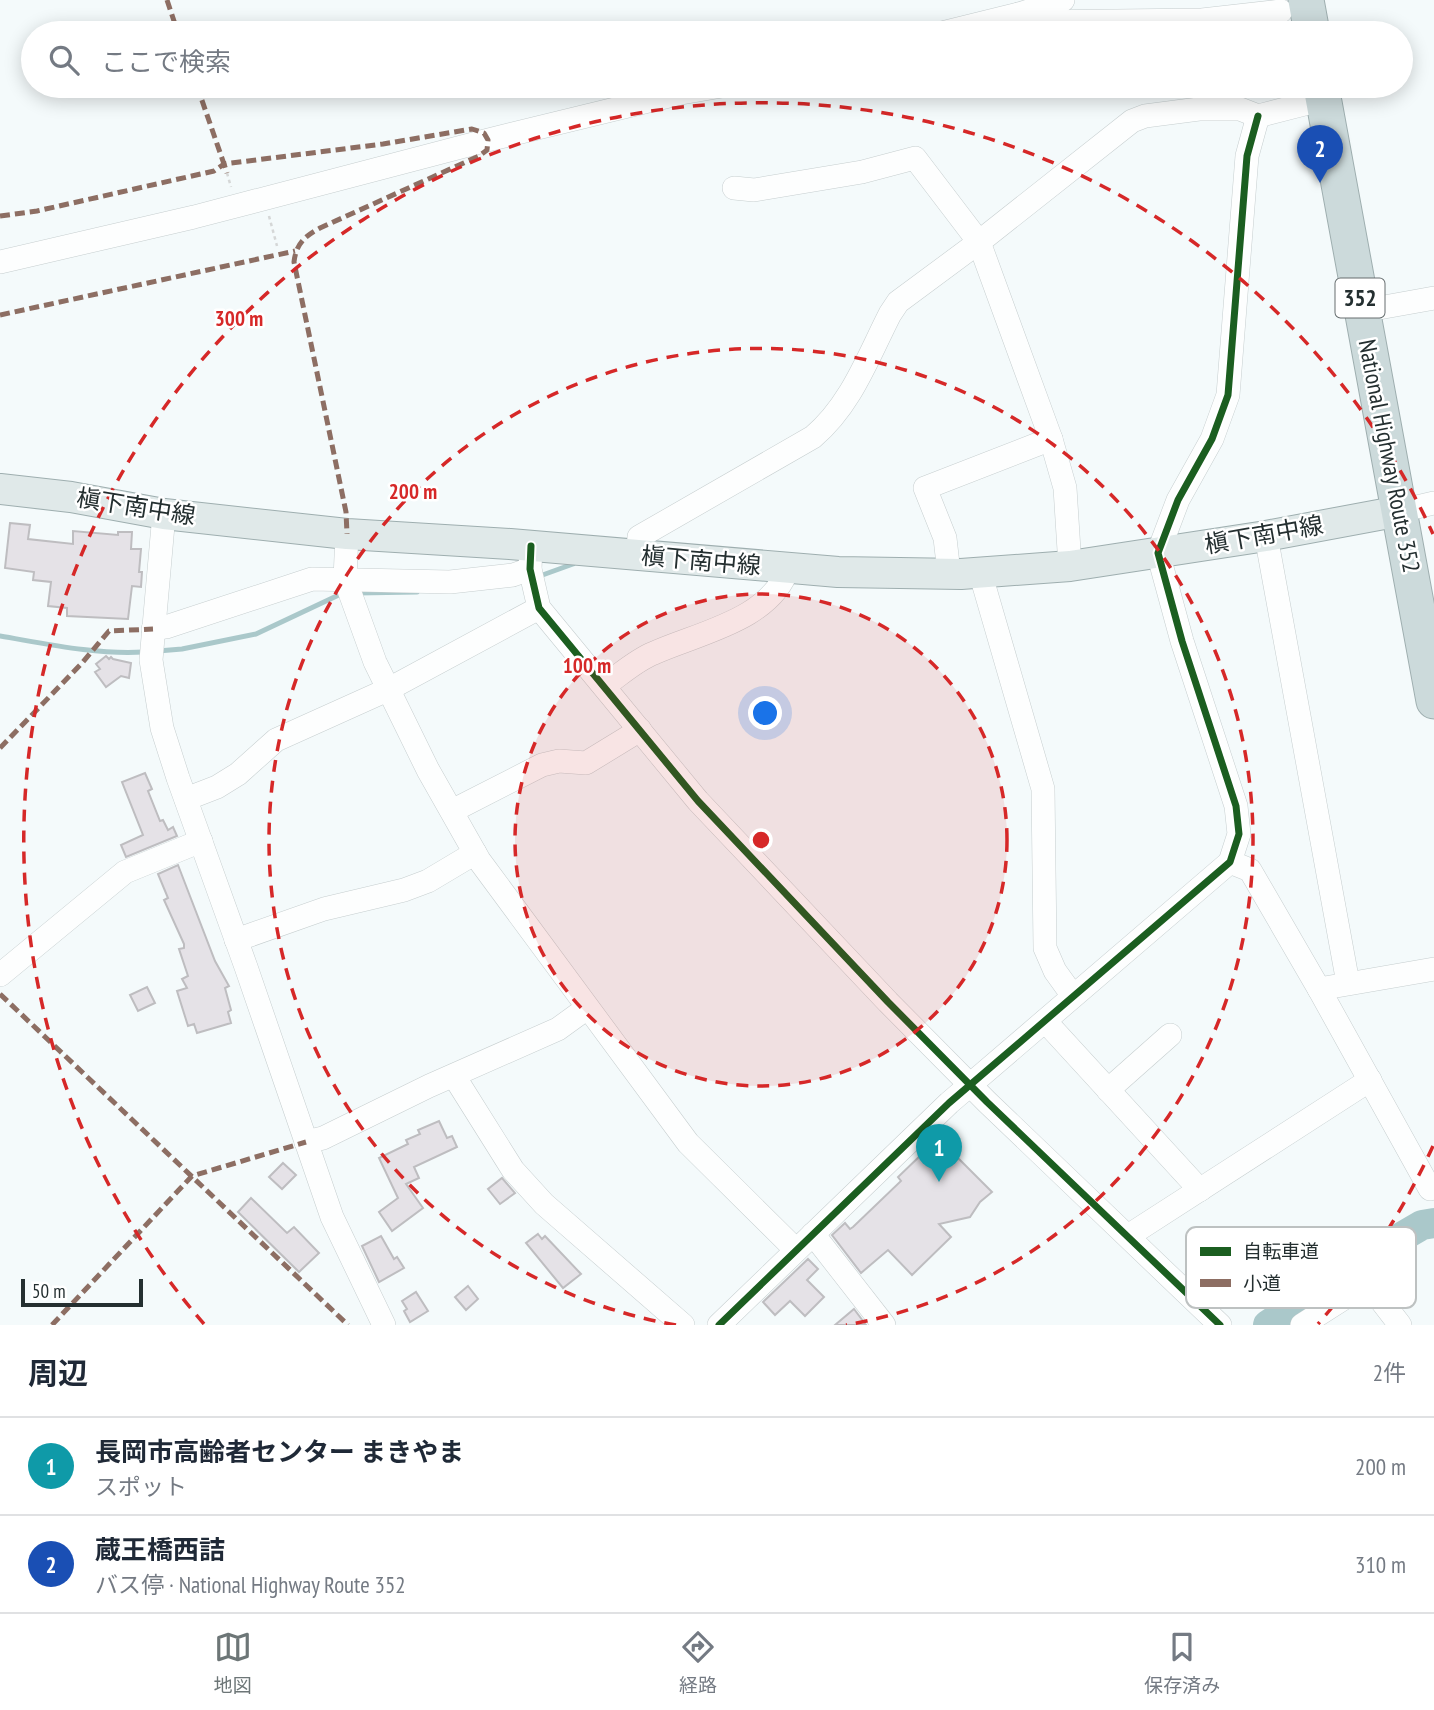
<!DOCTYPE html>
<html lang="ja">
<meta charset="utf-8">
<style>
:root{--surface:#fff;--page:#f6f6f7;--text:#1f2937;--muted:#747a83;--line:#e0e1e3;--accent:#6d7677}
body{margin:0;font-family:"PT Sans Narrow","Noto Sans JP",sans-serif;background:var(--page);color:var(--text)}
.scale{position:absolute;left:21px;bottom:18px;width:122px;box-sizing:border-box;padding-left:7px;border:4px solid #242f30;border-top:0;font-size:19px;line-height:24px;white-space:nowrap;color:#242f30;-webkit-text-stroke:5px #fff;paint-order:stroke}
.you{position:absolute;left:766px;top:714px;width:24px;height:24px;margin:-18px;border:5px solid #fff;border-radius:50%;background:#1a73e8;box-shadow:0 0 0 10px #1a73e833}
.badge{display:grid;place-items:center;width:46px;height:46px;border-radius:50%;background:var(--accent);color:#fff;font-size:23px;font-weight:700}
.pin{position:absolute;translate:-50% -58px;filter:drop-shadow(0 2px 4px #0008)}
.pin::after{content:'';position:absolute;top:37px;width:24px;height:21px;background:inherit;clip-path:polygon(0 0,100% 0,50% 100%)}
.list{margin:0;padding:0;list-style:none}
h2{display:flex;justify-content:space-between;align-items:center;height:91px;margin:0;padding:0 28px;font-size:30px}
h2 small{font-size:23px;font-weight:400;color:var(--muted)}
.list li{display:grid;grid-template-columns:46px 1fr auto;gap:21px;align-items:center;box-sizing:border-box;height:98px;padding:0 28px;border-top:2px solid var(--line)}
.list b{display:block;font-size:26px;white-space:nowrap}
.list p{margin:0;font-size:23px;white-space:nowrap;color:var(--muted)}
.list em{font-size:23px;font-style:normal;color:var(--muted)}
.icon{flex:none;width:38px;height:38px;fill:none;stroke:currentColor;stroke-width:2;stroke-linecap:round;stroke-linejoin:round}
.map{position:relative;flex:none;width:1434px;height:1325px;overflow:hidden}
.search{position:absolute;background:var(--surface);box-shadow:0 4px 18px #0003;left:21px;right:21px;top:21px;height:77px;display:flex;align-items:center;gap:18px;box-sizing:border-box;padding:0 24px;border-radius:38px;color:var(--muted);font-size:26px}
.sheet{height:287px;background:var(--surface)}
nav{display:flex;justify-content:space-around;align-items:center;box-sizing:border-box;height:98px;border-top:2px solid var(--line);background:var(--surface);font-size:19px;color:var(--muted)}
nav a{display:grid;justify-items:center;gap:4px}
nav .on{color:var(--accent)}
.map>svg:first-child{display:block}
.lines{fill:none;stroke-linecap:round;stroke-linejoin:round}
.stream{stroke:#aac8ca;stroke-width:5}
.river{stroke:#aac8ca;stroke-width:30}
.building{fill:#e5e2e7;stroke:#bebdc0;stroke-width:2}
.minor-casing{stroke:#c6cecf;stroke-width:24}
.major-casing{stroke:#9eaeaf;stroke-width:32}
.highway-casing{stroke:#9eaeaf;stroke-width:37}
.path{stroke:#d5d7d7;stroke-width:2.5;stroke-dasharray:3.5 3.5;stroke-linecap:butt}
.minor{stroke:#fdfefe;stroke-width:23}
.major{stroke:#e0e9e9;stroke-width:30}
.highway{stroke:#ccdadb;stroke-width:35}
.quiet{stroke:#8d6e63;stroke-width:5;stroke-dasharray:10 5;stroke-linecap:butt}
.cycleway-casing{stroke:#fff;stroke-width:11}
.cycleway{stroke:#1b5e20;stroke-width:7}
.ring{fill:none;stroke:#d62828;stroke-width:3.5;stroke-dasharray:12 9}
.labels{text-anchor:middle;stroke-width:5;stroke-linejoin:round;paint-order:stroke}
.shield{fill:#fff;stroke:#666d6e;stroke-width:2}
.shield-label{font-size:23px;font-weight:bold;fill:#242f30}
.street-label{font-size:24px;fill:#242f30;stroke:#fff}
.key{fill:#fff;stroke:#bdc1c1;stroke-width:2}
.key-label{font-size:19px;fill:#242f30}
.centre{fill:#d62828;stroke:#fff;stroke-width:3.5}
.ring-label{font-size:21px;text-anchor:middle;font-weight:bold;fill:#d62828;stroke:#fff;stroke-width:5;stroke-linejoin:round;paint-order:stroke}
</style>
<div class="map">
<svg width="1434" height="1325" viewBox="0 0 1434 1325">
<rect width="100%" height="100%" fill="#f4fafb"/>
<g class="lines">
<!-- stream -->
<g class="stream">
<polyline points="537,577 573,564"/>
<polyline points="357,593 417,592"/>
<path d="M0 636C47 644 97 655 144 652"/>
<polyline points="158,651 182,649 256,634 343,593"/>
</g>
<!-- river -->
<polyline class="river" points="1268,1325 1374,1253 1422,1225 1434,1223"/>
</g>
<!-- building -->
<g class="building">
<polygon points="10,523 30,525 28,539 73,544 73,531 118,535 118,532 132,532 131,549 141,549 139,572 142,572 141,587 132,586 128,619 67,616 67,608 48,606 51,582 33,580 34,572 5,568"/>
<polygon points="106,656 109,659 111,657 113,659 131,663 129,678 121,676 106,687 95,672 100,669 96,664"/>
<polygon points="145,773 152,789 148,791 160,821 163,820 168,830 173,827 177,836 126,857 121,845 143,835 122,782"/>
<polygon points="178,865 215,961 229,986 225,988 231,1010 228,1012 231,1023 197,1033 194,1024 188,1026 177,991 187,988 182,979 188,976 179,949 184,948 184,944 164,900 168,898 158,874"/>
<polygon points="147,987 155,1003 138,1011 130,995"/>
<polygon points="439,1121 447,1138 452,1136 457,1147 414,1167 419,1178 406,1184 423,1208 392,1231 379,1212 398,1198 379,1158 408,1144 406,1140 420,1134 418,1130"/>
<polygon points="941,1141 992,1192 980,1202 970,1217 939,1224 951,1237 912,1275 888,1250 861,1273 832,1235 845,1223 850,1229 853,1227 901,1181 898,1177 922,1154 925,1157"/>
<polygon points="283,1163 296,1175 282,1189 269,1177"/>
<polygon points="502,1178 515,1193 500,1204 488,1189"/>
<polygon points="251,1198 287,1233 294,1227 319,1253 299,1272 238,1212"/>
<polygon points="538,1234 542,1239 545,1236 581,1274 563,1288 526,1243"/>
<polygon points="381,1236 394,1259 397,1257 404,1268 379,1282 362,1246"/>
<polygon points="808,1259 818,1269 807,1280 824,1297 805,1316 790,1301 775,1315 763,1302"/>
<polygon points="468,1286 478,1299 466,1310 455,1297"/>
<polygon points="416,1292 428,1311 410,1322 404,1311 407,1309 402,1301"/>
<polygon points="854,1309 866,1325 835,1325"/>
</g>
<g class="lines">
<!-- minor casing -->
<g class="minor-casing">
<g id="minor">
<polyline points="1019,14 1030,22 1202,20 1281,11"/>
<polyline points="942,33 1019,14 1063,0"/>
<polyline points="734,188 754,190 862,172 915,158 979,242 1051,439 1065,488 1070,566"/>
<polyline points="0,262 194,217 488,140 681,93 722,86"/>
<polyline points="1362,311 1434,298"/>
<polyline points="1400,511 1434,503"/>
<polyline points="164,514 151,660 162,728 178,778 246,967 332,1217 384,1325"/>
<polyline points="347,534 345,579 375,662 428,770 479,860 688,1143 796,1250"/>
<polyline points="1266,536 1348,983"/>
<polyline points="531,546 530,569 539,608 698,801 888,1002 987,1102 1220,1325"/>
<path d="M637 555 639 537 813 437C851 405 868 357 890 314L898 302 979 242 1132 121 1145 116 1199 109H1240L1258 116 1324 99"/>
<polyline points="980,572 1043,789 1045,948 1055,971 1073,996"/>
<polyline points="949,573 945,538 925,488 1051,439"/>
<polyline points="153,629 166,627 312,579 450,582 513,575 530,569"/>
<path d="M604 686C620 675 636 660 654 653 698 633 771 620 788 568"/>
<polyline points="186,799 217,787 238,774 276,740 387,690 539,608"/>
<polyline points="452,811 542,765 559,761 586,763 640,730"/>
<polyline points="1230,862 1250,870 1319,989 1434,969"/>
<polyline points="236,940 324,909 404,890 428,881 475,853"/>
<polyline points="0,975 125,872 201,841"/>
<polyline points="1319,989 1430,1189 1434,1188"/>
<polyline points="1045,1021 1200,1190"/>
<polyline points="454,1076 513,1170 544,1204 683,1325"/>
<polyline points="1108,1090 1170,1035"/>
<polyline points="306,1142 323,1138 429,1086 558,1029 587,1008"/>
<polyline points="813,1234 884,1325"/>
<polyline points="1128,1236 1370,1080"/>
<polyline points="719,1325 949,1103 1230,862 1239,834 1236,806 1182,641 1158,553 1178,500 1212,439 1228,395 1247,156 1258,116"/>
<polyline points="1302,1325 1360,1288 1373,1290 1400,1325"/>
</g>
</g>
<!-- major casing -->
<g class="major-casing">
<polyline id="major" points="0,489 71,497 164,514 347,534 510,544 838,572 961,574 1070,566 1266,536 1400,511"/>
</g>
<!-- highway casing -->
<g class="highway-casing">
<g id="highway">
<polyline points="1306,0 1312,33"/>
<polyline points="1321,86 1434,701"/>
</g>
</g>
<!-- path -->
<g class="path">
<polyline points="227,173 231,187"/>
<polyline points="269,216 277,246"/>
</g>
<!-- minor -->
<use href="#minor" class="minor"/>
<!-- major -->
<use href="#major" class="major"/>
<!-- highway -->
<use href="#highway" class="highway"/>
<!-- quiet -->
<g class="quiet">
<polyline points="167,0 178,33"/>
<path d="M197 86 224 164 383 144 472 129 484 133 488 140 487 150 479 156 320 228C305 236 296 244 294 262L346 512 347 534"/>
<polyline points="0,216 37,211 214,171 224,164 227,173"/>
<polyline points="0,315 295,251"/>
<polyline points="0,748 82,663 109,631 153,629"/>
<polyline points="0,994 348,1325"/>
<polyline points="52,1325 192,1176 306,1142"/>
</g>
<!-- cycleway casing -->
<g class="cycleway-casing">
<g id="cycleway">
<polyline points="531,546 530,569 539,608 698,801 888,1002 987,1102 1220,1325"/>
<polyline points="719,1325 949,1103 1230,862 1239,834 1236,806 1182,641 1158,553 1178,500 1212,439 1228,395 1247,156 1258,116"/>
</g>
</g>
<!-- cycleway -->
<use href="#cycleway" class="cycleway"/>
</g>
<!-- distance rings -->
<circle cx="761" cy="840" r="246" fill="#d62828" fill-opacity=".12"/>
<g class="ring">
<circle cx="761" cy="840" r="246"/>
<path d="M676 1325A492 492 0 1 1 846 1325"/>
<path d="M1433 1146A738 738 0 0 1 1318 1324M204 1324A738 738 0 1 1 1433 534"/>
</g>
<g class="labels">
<!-- shield labels -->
<rect class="shield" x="1335.5" y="278.5" width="49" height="39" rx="5"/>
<g class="shield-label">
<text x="1360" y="306">352</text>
</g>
<!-- street labels -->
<g class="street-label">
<text transform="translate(1389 456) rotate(79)" y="8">National Highway Route 352</text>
<text transform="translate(136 507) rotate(9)" y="8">槇下南中線</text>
<text transform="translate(1264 535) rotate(-10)" y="8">槇下南中線</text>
<text transform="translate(701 561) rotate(5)" y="8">槇下南中線</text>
</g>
</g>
<!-- legend -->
<rect x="1186" y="1227" width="230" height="81" rx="10" class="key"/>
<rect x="1200" y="1247" width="31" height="9" fill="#1b5e20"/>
<rect x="1200" y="1279" width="31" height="8" fill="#8d6e63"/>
<g class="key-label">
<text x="1243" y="1258">自転車道</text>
<text x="1243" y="1290">小道</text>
</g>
<circle cx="761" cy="840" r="10" class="centre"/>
<g class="ring-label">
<text x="239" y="326">300 m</text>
<text x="413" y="499">200 m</text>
<text x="587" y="673">100 m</text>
</g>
</svg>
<div class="scale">50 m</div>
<div class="you"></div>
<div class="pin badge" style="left:939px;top:1182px;background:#0f9aa8">1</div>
<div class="pin badge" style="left:1320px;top:183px;background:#1a4fb4">2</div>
<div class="search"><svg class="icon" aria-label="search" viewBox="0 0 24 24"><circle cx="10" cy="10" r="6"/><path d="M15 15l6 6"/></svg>ここで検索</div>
</div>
<section class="sheet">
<h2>周辺<small>2件</small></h2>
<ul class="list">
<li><span class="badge" style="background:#0f9aa8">1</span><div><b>長岡市高齢者センター まきやま</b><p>スポット</p></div><em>200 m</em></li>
<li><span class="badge" style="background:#1a4fb4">2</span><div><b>蔵王橋西詰</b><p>バス停 · National Highway Route 352</p></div><em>310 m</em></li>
</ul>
</section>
<nav>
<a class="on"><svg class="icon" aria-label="map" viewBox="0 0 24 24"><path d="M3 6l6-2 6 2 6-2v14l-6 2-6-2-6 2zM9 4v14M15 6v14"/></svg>地図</a>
<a><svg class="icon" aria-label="directions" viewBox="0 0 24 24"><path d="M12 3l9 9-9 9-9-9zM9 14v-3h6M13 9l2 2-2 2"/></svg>経路</a>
<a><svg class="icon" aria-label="saved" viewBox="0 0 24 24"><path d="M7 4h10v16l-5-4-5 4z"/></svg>保存済み</a>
</nav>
